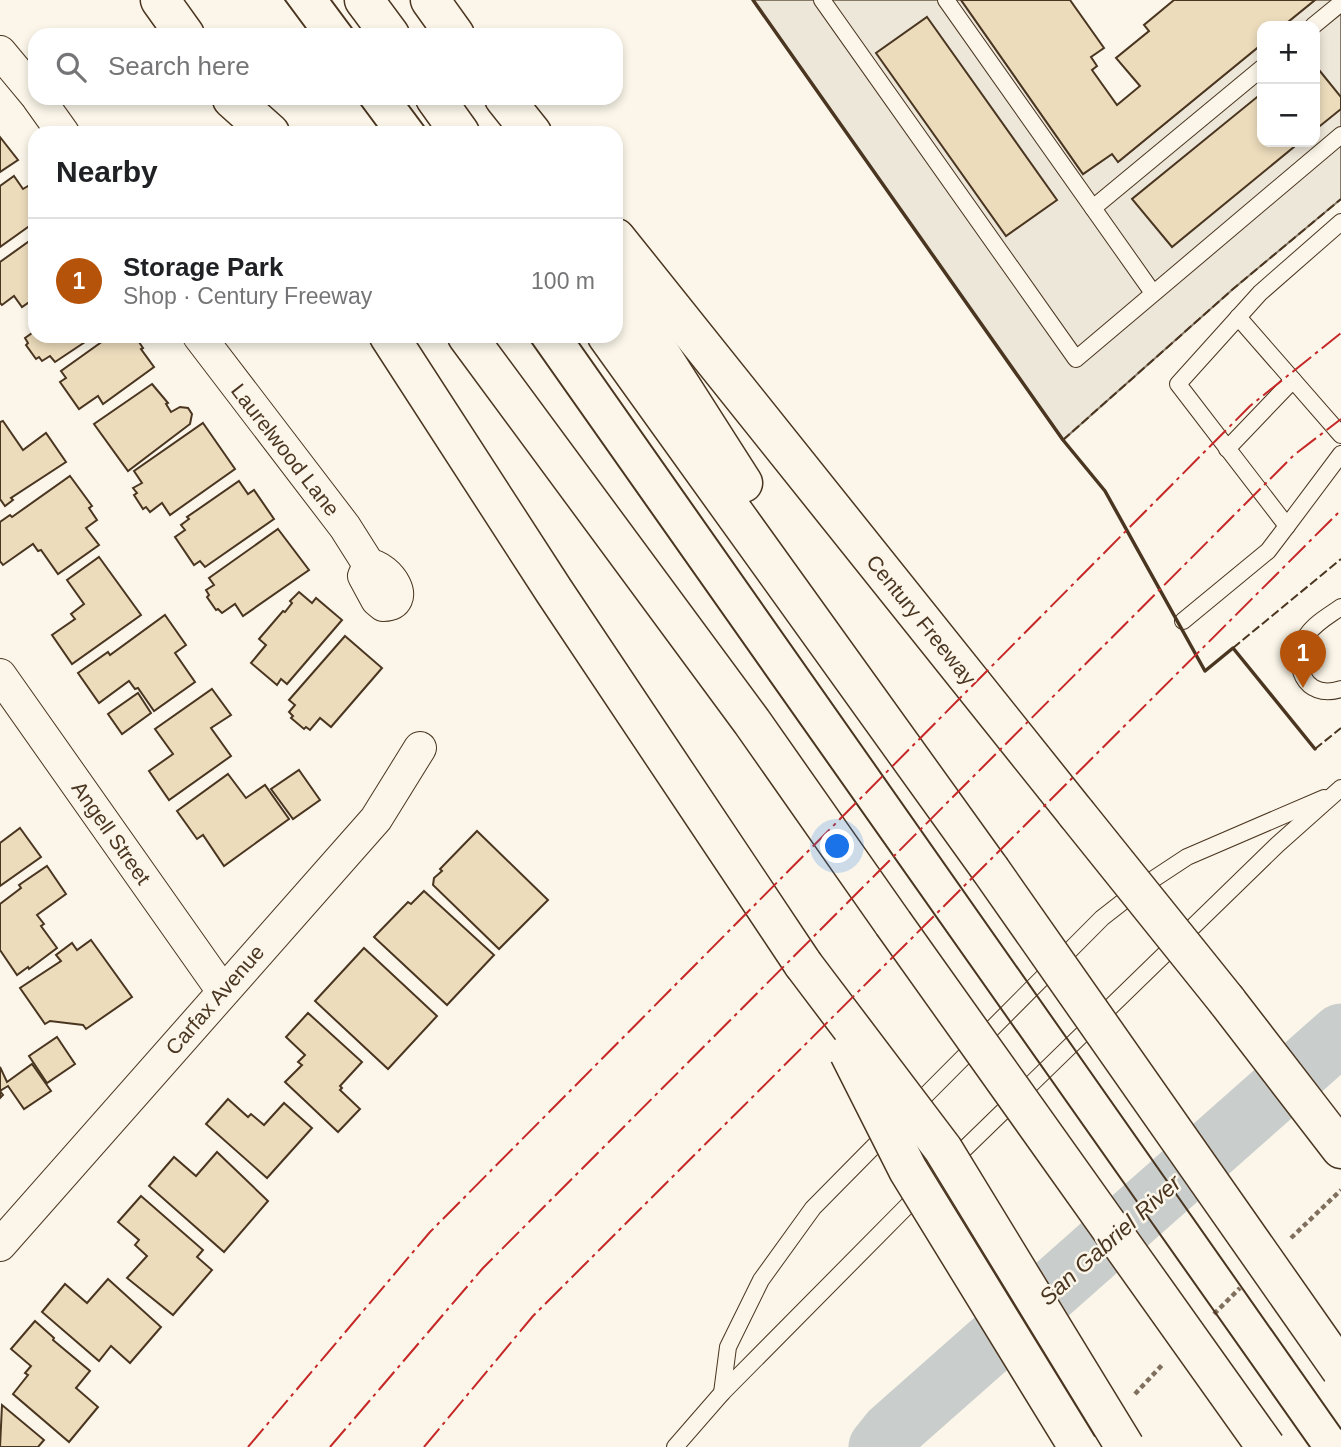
<!DOCTYPE html>
<meta charset="utf-8">
<style>
:root{--surface:#fff;--page:#f6f6f6;--text:#202124;--muted:#757577;--line:#e0e0e0;--accent:#b45309}
body{margin:0;font-family:Helvetica,sans-serif;background:var(--page);color:var(--text)}
.controls{position:absolute;right:21px;top:21px;display:grid;overflow:hidden;border-radius:14px;box-shadow:0 4px 10px #0003}
.controls button{width:63px;height:63px;display:grid;place-items:center;padding:0;border:0;border-bottom:2px solid var(--line);background:var(--surface);color:var(--text);font:35px sans-serif}
.you{position:absolute;left:838px;top:847px;width:24px;height:24px;margin:-18px;border:5px solid #fff;border-radius:50%;background:#1a73e8;box-shadow:0 0 0 10px #1a73e833}
.badge{display:grid;place-items:center;width:46px;height:46px;border-radius:50%;background:var(--accent);color:#fff;font-size:23px;font-weight:700}
.pin{position:absolute;translate:-50% -58px;filter:drop-shadow(0 2px 4px #0008)}
.pin::after{content:'';position:absolute;top:37px;width:24px;height:21px;background:inherit;clip-path:polygon(0 0,100% 0,50% 100%)}
.list{margin:0;padding:0;list-style:none}
h2{display:flex;justify-content:space-between;align-items:center;height:91px;margin:0;padding:0 28px;font-size:30px}
h2 small{font-size:23px;font-weight:400;color:var(--muted)}
.list li{display:grid;grid-template-columns:46px 1fr auto;gap:21px;align-items:center;box-sizing:border-box;height:126px;padding:0 28px;border-top:2px solid var(--line)}
.list b{display:block;font-size:26px;white-space:nowrap}
.list p{margin:0;font-size:23px;white-space:nowrap;color:var(--muted)}
.list em{font-size:23px;font-style:normal;color:var(--muted)}
.icon{flex:none;width:38px;height:38px;fill:none;stroke:currentColor;stroke-width:2;stroke-linecap:round;stroke-linejoin:round}
.map{position:relative;flex:none;width:1341px;height:1447px;overflow:hidden}
.search{position:absolute;background:var(--surface);box-shadow:0 4px 10px #0003;left:28px;top:28px;width:595px;height:77px;display:flex;align-items:center;gap:18px;box-sizing:border-box;padding:0 24px;border-radius:21px;color:var(--muted);font-size:26px}
.panel{position:absolute;background:var(--surface);box-shadow:0 4px 10px #0003;left:28px;top:126px;width:595px;height:217px;border-radius:21px}
.map>svg:first-child{display:block}
.parking{fill:#ede7d9;stroke:#887966;stroke-width:2}
.lines{fill:none;stroke-linecap:round;stroke-linejoin:round}
.river{stroke:#c9cecd;stroke-width:61}
.building{fill:#ecdcbc;stroke:#4a3520;stroke-width:2}
.lane-casing{stroke:#4a3520;stroke-width:18}
.street-casing{stroke:#4a3520;stroke-width:34}
.highway-casing{stroke:#4a3520;stroke-width:41}
.path{stroke:#7f6f5c;stroke-width:4.5;stroke-dasharray:5 3.5;stroke-linecap:butt}
.lane{stroke:#fbf6e9;stroke-width:16}
.street{stroke:#fbf6e9;stroke-width:32}
.highway{stroke:#fbf6e9;stroke-width:38}
.tram{stroke:#4a3520;stroke-width:2}
.highway-bridge-casing{stroke:#4a3520;stroke-width:41;stroke-linecap:butt}
.highway-bridge{stroke:#fbf6e9;stroke-width:38}
.fence{stroke:#4a3520;stroke-width:2;stroke-dasharray:9 3.5;stroke-linecap:butt}
.wall{stroke:#4a3520;stroke-width:3.5}
.power{stroke:#c62828;stroke-width:2;stroke-dasharray:24 5 3.5 5;stroke-linecap:butt}
.labels{text-anchor:middle;stroke-width:5;stroke-linejoin:round;paint-order:stroke}
.street-label{font-size:21px;fill:#4a3520;stroke:#fbf6e9}
.water-label{font-size:23px;font-style:italic;fill:#4a3520;stroke:#fbf6e9}
</style>
<div class="map">
<svg width="1341" height="1447" viewBox="0 0 1341 1447">
<rect width="100%" height="100%" fill="#fbf6e9"/>
<!-- parking -->
<polygon class="parking" points="753,0 961,0 1083,174 1112,154 1119,161 1262,44 1262,142 1315,142 1315,26 1283,26 1315,0 1341,0 1341,199 1233,289 1063,440"/>
<g class="lines">
<!-- river -->
<polyline class="river" points="879,1447 891,1432 1341,1034"/>
</g>
<!-- building -->
<g class="building">
<polygon points="961,0 1070,0 1104,48 1091,57 1097,66 1092,70 1117,105 1140,86 1116,58 1149,31 1144,25 1174,0 1315,0 1283,26 1262,26 1262,44 1118,162 1112,154 1083,174"/>
<polygon points="927,17 1057,200 1006,236 876,53"/>
<polygon points="1315,65 1341,97 1341,109 1315,130"/>
<polygon points="1262,93 1262,142 1300,142 1172,247 1132,199"/>
<polygon points="0,137 18,160 0,172"/>
<polygon points="14,176 23,189 28,186 35,195 35,222 0,247 0,186"/>
<polygon points="35,237 35,298 22,307 14,296 2,305 0,303 0,262"/>
<polygon points="35,331 35,336 94,336 55,362 50,356 42,361 39,357 36,359 26,345 28,343 25,338"/>
<polygon points="110,336 135,336 143,348 141,349 154,367 103,404 98,396 79,409 60,382 66,378 61,371"/>
<polygon points="152,384 168,403 166,404 171,412 180,407 188,408 192,414 190,424 128,471 94,424"/>
<polygon points="3,421 23,450 46,433 66,462 11,498 13,500 5,506 0,499 0,422"/>
<polygon points="203,423 235,469 170,515 162,503 150,512 146,507 143,509 134,495 137,493 133,488 142,483 134,471"/>
<polygon points="70,476 92,506 89,508 97,520 86,528 99,545 58,574 41,550 38,551 33,544 3,565 0,561 0,522 10,515 12,517"/>
<polygon points="239,481 248,494 254,490 274,519 205,567 200,561 194,565 175,537 185,530 181,525 189,519 187,517"/>
<polygon points="278,529 309,570 243,616 235,604 222,613 218,609 216,610 207,597 209,595 206,590 214,585 209,578"/>
<polygon points="99,557 141,615 72,664 52,635 75,619 71,614 84,604 67,580"/>
<polygon points="299,592 312,603 316,598 342,620 287,684 281,679 277,685 251,663 266,645 259,639 283,611 285,612 292,603 290,601"/>
<polygon points="165,615 186,645 175,653 195,682 154,711 138,688 135,689 129,681 99,703 78,673 108,652 110,655"/>
<polygon points="345,636 382,668 331,727 320,718 310,730 306,727 304,729 291,718 293,716 289,712 295,705 289,700"/>
<polygon points="212,689 231,715 211,728 231,756 169,800 149,771 173,754 155,729"/>
<polygon points="138,693 151,713 122,734 108,714"/>
<polygon points="299,770 320,800 293,819 271,789"/>
<polygon points="228,774 246,798 265,785 289,819 224,866 203,835 197,839 177,811"/>
<polygon points="20,828 41,857 0,886 0,843"/>
<polygon points="477,831 548,900 499,949 433,885 434,878 442,871 440,869"/>
<polygon points="47,866 66,894 37,915 44,924 41,926 57,948 29,969 28,967 17,975 0,950 0,904 21,888 19,885"/>
<polygon points="424,891 494,955 447,1005 374,937 408,902 411,904"/>
<polygon points="91,940 132,997 86,1029 83,1025 50,1021 45,1024 20,988 61,961 56,955 72,943 77,950"/>
<polygon points="364,948 437,1016 388,1069 315,1001"/>
<polygon points="308,1013 362,1062 340,1086 342,1088 340,1090 360,1109 338,1132 285,1082 302,1065 298,1062 305,1055 286,1037"/>
<polygon points="57,1037 75,1064 47,1083 29,1056"/>
<polygon points="32,1064 51,1091 24,1109 8,1086 0,1091 3,1095 0,1098 0,1067 7,1082"/>
<polygon points="228,1099 248,1117 251,1114 264,1125 284,1103 312,1128 267,1178 206,1124"/>
<polygon points="217,1152 268,1201 224,1252 149,1186 174,1157 196,1176"/>
<polygon points="141,1196 203,1250 197,1257 212,1270 173,1315 127,1278 147,1256 135,1245 139,1240 118,1222"/>
<polygon points="108,1279 161,1327 130,1363 111,1346 99,1361 42,1312 65,1284 87,1303"/>
<polygon points="35,1321 54,1338 53,1340 90,1371 76,1388 98,1407 69,1442 13,1394 28,1375 25,1373 31,1366 11,1349"/>
<polygon points="2,1405 44,1440 38,1447 0,1447"/>
</g>
<g class="lines">
<!-- lane casing -->
<g class="lane-casing">
<g id="lane">
<polyline points="822,0 1076,359 1341,135"/>
<polyline points="946,0 1153,293"/>
<polyline points="1313,26 1341,3"/>
<polyline points="1093,208 1262,68"/>
<polyline points="1341,222 1260,293 1178,384 1287,526 1341,454"/>
<polyline points="1238,317 1341,435"/>
<polyline points="1227,449 1293,380"/>
<path d="M1341 607C1330 615 1315 623 1307 635 1289 663 1304 701 1341 689"/>
<polyline points="1183,621 1268,551 1287,526"/>
<polyline points="912,1109 1102,918 1143,886 1187,857 1324,798"/>
<polyline points="952,1161 1277,845 1341,788"/>
<polyline points="722,1393 728,1347 761,1280 813,1208 888,1132"/>
<polyline points="675,1447 722,1393 921,1192"/>
</g>
</g>
<!-- street casing -->
<g class="street-casing">
<g id="street">
<polyline points="0,52 35,94"/>
<polyline points="38,98 63,133"/>
<path d="M199 336 345 527 369 565C389 567 413 604 383 605L377 600 364 576 369 565"/>
<polyline points="0,675 222,990"/>
<polyline points="0,1245 376,819 420,748"/>
</g>
</g>
<!-- highway casing -->
<g class="highway-casing">
<g id="highway">
<polyline points="160,0 185,35"/>
<polyline points="364,0 390,35"/>
<polyline points="430,0 455,35"/>
<polyline points="435,98 460,133"/>
<polyline points="504,98 532,133"/>
<polyline points="232,99 270,133"/>
<polyline points="616,238 1076,813"/>
<polyline points="616,284 743,483"/>
<polyline points="389,336 554,591 803,964"/>
<polyline points="467,336 752,722 893,923"/>
<polyline points="607,336 990,869"/>
<polyline points="1227,1001 1341,1149"/>
</g>
</g>
<!-- path -->
<g class="path">
<polyline points="1291,1238 1341,1190"/>
<polyline points="1214,1314 1240,1288"/>
<polyline points="1135,1394 1163,1364"/>
</g>
<!-- lane -->
<use href="#lane" class="lane"/>
<!-- street -->
<use href="#street" class="street"/>
<!-- highway -->
<use href="#highway" class="highway"/>
<!-- tram -->
<g class="tram">
<polyline points="285,0 311,35"/>
<polyline points="331,0 357,35"/>
<polyline points="356,98 382,133"/>
<polyline points="403,98 429,133"/>
<polyline points="527,336 1310,1447"/>
<polyline points="574,336 1341,1429"/>
</g>
<!-- highway-bridge casing -->
<g class="highway-bridge-casing">
<g id="highway-bridge">
<polyline points="1076,813 1227,1001"/>
<polyline points="990,869 1341,1370"/>
<polyline points="893,923 1266,1447"/>
<polyline points="803,964 943,1149 1125,1447"/>
<polyline points="849,1053 908,1170 1078,1447"/>
</g>
</g>
<!-- highway-bridge -->
<use href="#highway-bridge" class="highway-bridge"/>
<!-- fence -->
<g class="fence">
<polyline points="1063,440 1233,289 1341,199"/>
<polyline points="1233,648 1341,559"/>
<polyline points="1315,749 1341,728"/>
</g>
<!-- wall -->
<polyline class="wall" points="753,0 1063,440 1105,491 1205,671 1233,648 1315,749"/>
<!-- power -->
<g class="power">
<polyline points="248,1447 430,1232 1250,406 1341,333"/>
<polyline points="330,1447 483,1268 1294,455 1341,419"/>
<polyline points="424,1447 533,1316 1341,510"/>
</g>
</g>
<g class="labels">
<!-- street labels -->
<g class="street-label">
<text transform="translate(285 450) rotate(52)" y="7">Laurelwood Lane</text>
<text transform="translate(921 620) rotate(51)" y="7">Century Freeway</text>
<text transform="translate(111 833) rotate(55)" y="7">Angell Street</text>
<text transform="translate(215 1000) rotate(-49)" y="7">Carfax Avenue</text>
</g>
<!-- water labels -->
<g class="water-label">
<text transform="translate(1110 1240) rotate(-42)" y="8">San Gabriel River</text>
</g>
</g>
</svg>
<div class="controls">
<button>+</button>
<button>−</button>
</div>
<div class="you"></div>
<div class="pin badge" style="left:1303px;top:688px">1</div>
<div class="search"><svg class="icon" aria-label="search" viewBox="0 0 24 24"><circle cx="10" cy="10" r="6"/><path d="M15 15l6 6"/></svg>Search here</div>
<section class="panel">
<h2>Nearby<small></small></h2>
<ul class="list">
<li><span class="badge">1</span><div><b>Storage Park</b><p>Shop · Century Freeway</p></div><em>100 m</em></li>
</ul>
</section>
</div>
